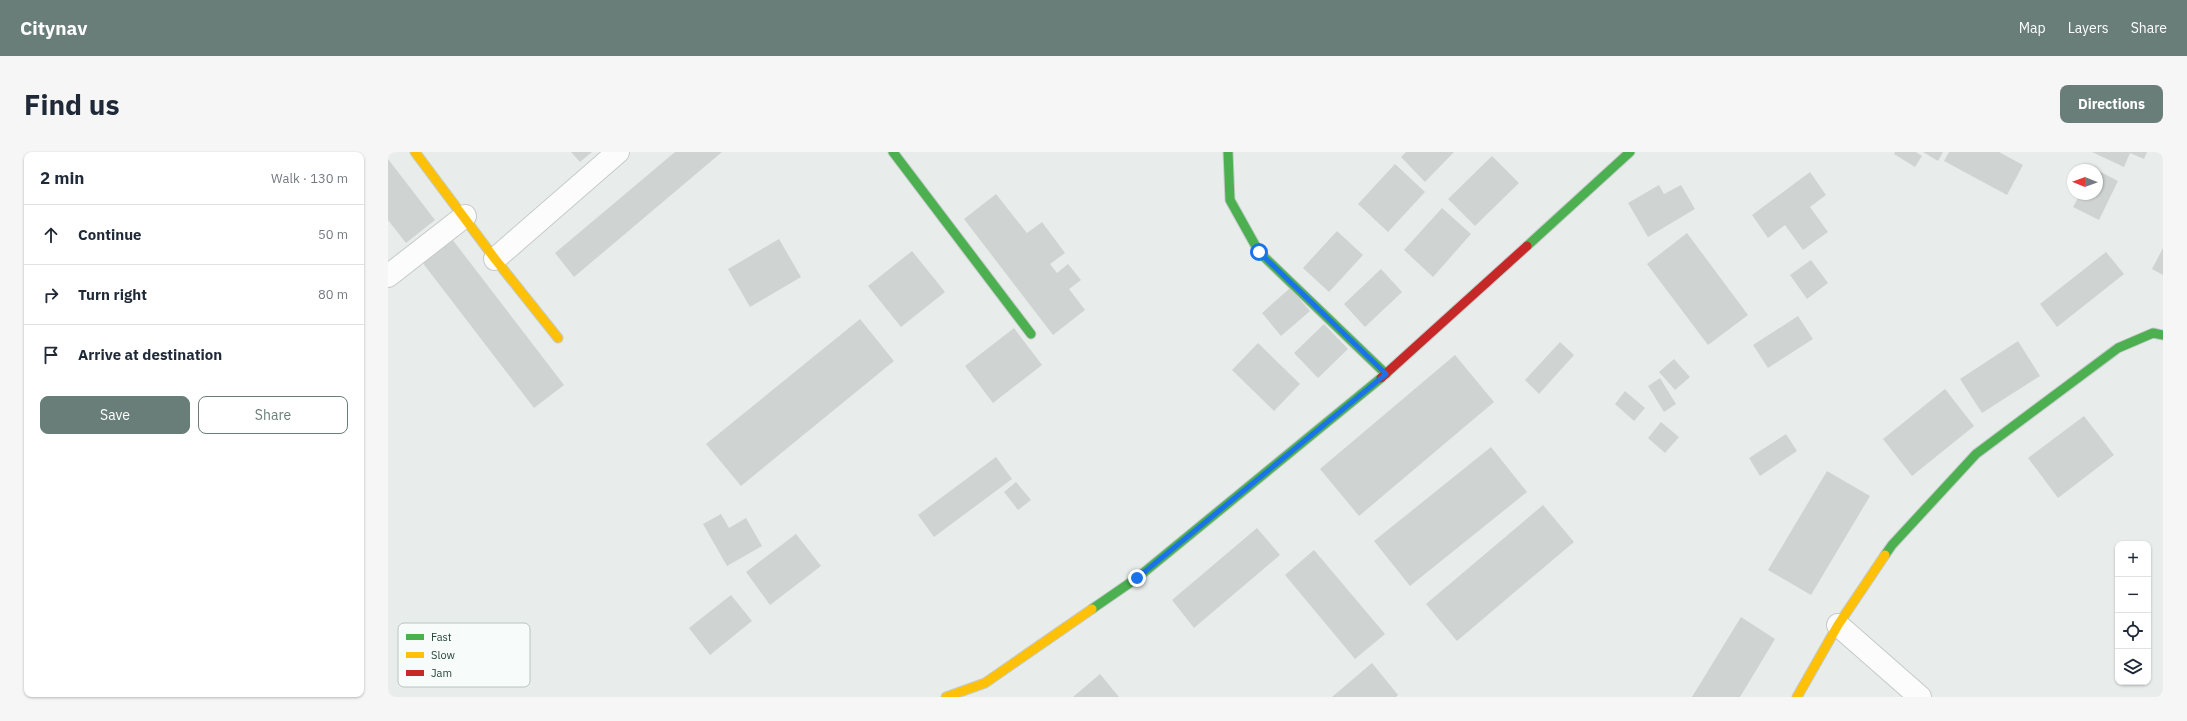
<!DOCTYPE html>
<meta charset="utf-8">
<style>
:root{--surface:#fff;--page:#f6f6f7;--text:#1f2937;--muted:#747a83;--line:#e0e1e3;--accent:#697e78}
body{margin:0;font-family:"IBM Plex Sans",sans-serif;background:var(--page);color:var(--text)}
.controls{position:absolute;right:12px;bottom:12px;display:grid;overflow:hidden;border-radius:8px;box-shadow:0 1px 3px #0004}
.controls button{width:36px;height:36px;display:grid;place-items:center;padding:0;border:0;border-bottom:1px solid var(--line);background:var(--surface);color:var(--text);font:20px sans-serif}
.compass{position:absolute;left:1679px;top:12px;width:36px;height:36px;border-radius:50%;background:var(--surface);box-shadow:0 1px 3px #0004;rotate:271deg}
.stop{position:absolute;width:12px;height:12px;margin:-9px;border:3px solid #1a73e8;border-radius:50%;background:#fff}
.stop.end{background:#1a73e8;border-color:#fff;box-shadow:0 1px 4px #0008}
.list{margin:0;padding:0;list-style:none}
h2{display:flex;justify-content:space-between;align-items:center;height:52px;margin:0;padding:0 16px;font-size:17px}
h2 small{font-size:13px;font-weight:400;color:var(--muted)}
.list li{display:grid;grid-template-columns:26px 1fr auto;gap:12px;align-items:center;box-sizing:border-box;height:60px;padding:0 16px;border-top:1px solid var(--line)}
.list b{display:block;font-size:15px;white-space:nowrap}
.list em{font-size:13px;font-style:normal;color:var(--muted)}
.actions{display:flex;gap:8px;padding:12px 16px}
.actions a{flex:1;padding:9px 0;border:1px solid var(--accent);border-radius:8px;text-align:center;font-size:14px;color:var(--accent)}
.actions .main{background:var(--accent);color:#fff}
.icon{flex:none;width:22px;height:22px;fill:none;stroke:currentColor;stroke-width:2;stroke-linecap:round;stroke-linejoin:round}
.map{position:relative;flex:none;width:1775px;height:545px;overflow:hidden;border-radius:8px}
header{display:flex;align-items:center;gap:24px;box-sizing:border-box;height:56px;padding:0 20px;background:var(--accent);color:#fff}
header strong{font-size:19px}
nav{display:flex;gap:22px;margin-inline-start:auto;font-size:14px}
.intro{display:flex;align-items:center;justify-content:space-between;box-sizing:border-box;height:96px;padding:0 24px}
h1{margin:0;font-size:28px}
.button{padding:10px 18px;border-radius:8px;background:var(--accent);color:#fff;font-size:14px;font-weight:700}
main{display:flex;gap:24px;padding:0 24px}
aside{flex:1;background:var(--surface);border-radius:8px;box-shadow:0 1px 3px #0004}
.map>svg:first-child{display:block}
.building{fill:#cfd4d2}
.lines{fill:none;stroke-linecap:round;stroke-linejoin:round}
.street-casing{stroke:#c5cac8;stroke-width:24}
.fast-casing{stroke:#c3cbc8;stroke-width:11}
.slow-casing{stroke:#c3cbc8;stroke-width:11}
.jam-casing{stroke:#c3cbc8;stroke-width:11}
.street{stroke:#fcfcfc;stroke-width:22}
.fast{stroke:#4caf50;stroke-width:9}
.slow{stroke:#ffc107;stroke-width:9}
.jam{stroke:#c62828;stroke-width:9}
.route{stroke:#1a73e8;stroke-width:5}
.key{fill:#f7fbf9;stroke:#b8c4c0;stroke-width:1}
.key-label{font-size:11px;fill:#24423a}
</style>
<header>
<strong>Citynav</strong>
<nav><a>Map</a><a>Layers</a><a>Share</a></nav>
</header>
<div class="intro"><h1>Find us</h1><a class="button">Directions</a></div>
<main>
<aside>
<h2>2 min<small>Walk · 130 m</small></h2>
<ul class="list">
<li><svg class="icon" aria-label="ahead" viewBox="0 0 24 24"><path d="M12 20V5M6 11l6-6 6 6"/></svg><div><b>Continue</b></div><em>50 m</em></li>
<li><svg class="icon" aria-label="right" viewBox="0 0 24 24"><path d="M7 20v-9h11M14 6l5 5-5 5"/></svg><div><b>Turn right</b></div><em>80 m</em></li>
<li><svg class="icon" aria-label="arrive" viewBox="0 0 24 24"><path d="M6 21V4h12l-3 4 3 4H6"/></svg><div><b>Arrive at destination</b></div></li>
</ul>
<div class="actions"><a class="main">Save</a><a>Share</a></div>
</aside>
<div class="map">
<svg width="1775" height="545" viewBox="0 0 1775 545">
<rect width="100%" height="100%" fill="#e8edeb"/>
<!-- building -->
<g class="building">
<polygon points="183,0 204,0 192,10"/>
<polygon points="287,0 334,0 186,125 167,101"/>
<polygon points="1018,0 1066,0 1037,30 1013,5"/>
<polygon points="1507,0 1528,0 1534,4 1527,15 1506,2"/>
<polygon points="1535,0 1555,0 1550,9"/>
<polygon points="1561,0 1611,0 1635,13 1619,43 1556,9"/>
<polygon points="1704,0 1759,0 1756,7 1742,1 1736,15"/>
<polygon points="1104,4 1131,31 1087,74 1060,47"/>
<polygon points="0,7 47,68 18,91 0,68"/>
<polygon points="1007,12 1037,40 1000,80 970,52"/>
<polygon points="1705,16 1730,29 1711,68 1685,55 1692,42 1709,42 1709,18 1704,18"/>
<polygon points="1422,20 1438,43 1422,55 1440,80 1415,98 1397,73 1380,86 1364,63"/>
<polygon points="1271,33 1276,42 1293,33 1307,57 1260,85 1240,51"/>
<polygon points="608,42 639,81 654,70 677,101 662,112 669,121 680,112 693,128 681,137 697,158 665,183 576,67"/>
<polygon points="1054,56 1083,82 1045,125 1016,98"/>
<polygon points="949,79 975,103 941,140 915,116"/>
<polygon points="1299,81 1360,163 1320,193 1259,112"/>
<polygon points="64,87 176,233 146,256 34,110"/>
<polygon points="391,87 413,125 362,155 340,117"/>
<polygon points="1775,96 1775,123 1764,117"/>
<polygon points="524,99 557,140 513,175 480,134"/>
<polygon points="1718,100 1736,122 1669,175 1652,152"/>
<polygon points="1423,108 1440,131 1419,147 1402,123"/>
<polygon points="993,117 1014,140 977,175 956,152"/>
<polygon points="902,136 922,159 893,184 874,161"/>
<polygon points="1410,164 1425,187 1380,216 1365,193"/>
<polygon points="472,167 506,209 353,334 318,292"/>
<polygon points="936,172 960,197 930,226 906,201"/>
<polygon points="626,176 654,213 605,251 577,214"/>
<polygon points="1630,189 1652,224 1594,261 1572,227"/>
<polygon points="1172,190 1186,203 1151,242 1137,228"/>
<polygon points="870,191 912,232 886,259 844,218"/>
<polygon points="1067,203 1106,250 971,364 932,317"/>
<polygon points="1286,207 1302,225 1287,238 1271,220"/>
<polygon points="1272,226 1288,252 1276,260 1260,234"/>
<polygon points="1557,237 1586,274 1524,324 1495,287"/>
<polygon points="1237,239 1257,256 1246,269 1227,252"/>
<polygon points="1696,264 1726,303 1670,346 1640,306"/>
<polygon points="1273,270 1291,285 1277,301 1260,286"/>
<polygon points="1398,282 1409,299 1372,324 1361,306"/>
<polygon points="1103,295 1139,340 1022,434 986,389"/>
<polygon points="608,305 624,327 546,385 530,363"/>
<polygon points="1439,319 1482,344 1423,443 1380,418"/>
<polygon points="628,330 643,348 630,358 616,340"/>
<polygon points="1155,353 1186,390 1069,489 1038,452"/>
<polygon points="333,362 341,376 358,366 374,394 339,414 315,372"/>
<polygon points="869,376 892,403 806,476 784,448"/>
<polygon points="408,382 433,414 382,453 358,420"/>
<polygon points="926,398 997,482 967,507 897,423"/>
<polygon points="343,443 364,469 322,503 301,476"/>
<polygon points="1353,465 1387,487 1352,545 1304,545"/>
<polygon points="984,511 1010,543 1008,545 944,545"/>
<polygon points="712,522 731,545 685,545"/>
</g>
<g class="lines">
<!-- street casing -->
<g class="street-casing">
<g id="street">
<polyline points="107,107 230,0"/>
<polyline points="0,124 77,64"/>
<polyline points="1450,473 1532,545"/>
</g>
</g>
<!-- fast casing -->
<g class="fast-casing">
<g id="fast">
<polyline points="505,0 643,182"/>
<polyline points="840,0 842,48 871,100 998,222"/>
<polyline points="1139,94 1242,0"/>
<polyline points="1497,403 1504,393 1588,302 1730,196 1765,181 1775,183"/>
<polyline points="704,457 749,426 993,226"/>
</g>
</g>
<!-- slow casing -->
<g class="slow-casing">
<g id="slow">
<polyline points="27,0 107,107 170,186"/>
<polyline points="558,545 597,531 704,457"/>
<polyline points="1409,545 1450,473 1497,403"/>
</g>
</g>
<!-- jam casing -->
<g class="jam-casing">
<polyline id="jam" points="993,226 1139,94"/>
</g>
<!-- street -->
<use href="#street" class="street"/>
<!-- fast -->
<use href="#fast" class="fast"/>
<!-- slow -->
<use href="#slow" class="slow"/>
<!-- jam -->
<use href="#jam" class="jam"/>
</g>
<g class="lines">
<!-- route -->
<polyline class="route" points="749,426 998,222 871,100"/>
</g>
<!-- legend -->
<rect x="10" y="471" width="132" height="64" rx="6" class="key"/>
<rect x="18" y="482" width="18" height="6" fill="#4caf50"/>
<rect x="18" y="500" width="18" height="6" fill="#ffc107"/>
<rect x="18" y="518" width="18" height="6" fill="#c62828"/>
<g class="key-label">
<text x="43" y="489">Fast</text>
<text x="43" y="507">Slow</text>
<text x="43" y="525">Jam</text>
</g>
</svg>
<div class="controls">
<button>+</button>
<button>−</button>
<button><svg class="icon" aria-label="locate" viewBox="0 0 24 24"><circle cx="12" cy="12" r="6"/><path d="M12 2v4M12 18v4M2 12h4M18 12h4"/></svg></button>
<button><svg class="icon" aria-label="layers" viewBox="0 0 24 24"><path d="M12 4l9 5-9 5-9-5zM3 14l9 5 9-5"/></svg></button>
</div>
<svg class="compass" viewBox="-18 -18 36 36"><path d="M0-13l5 13h-10z" fill="#e53935"/><path d="M0 13l5-13h-10z" fill="#747a83"/></svg>
<div class="stop" style="left:871px;top:100px"></div>
<div class="stop end" style="left:749px;top:426px"></div>
</div>
</main>
